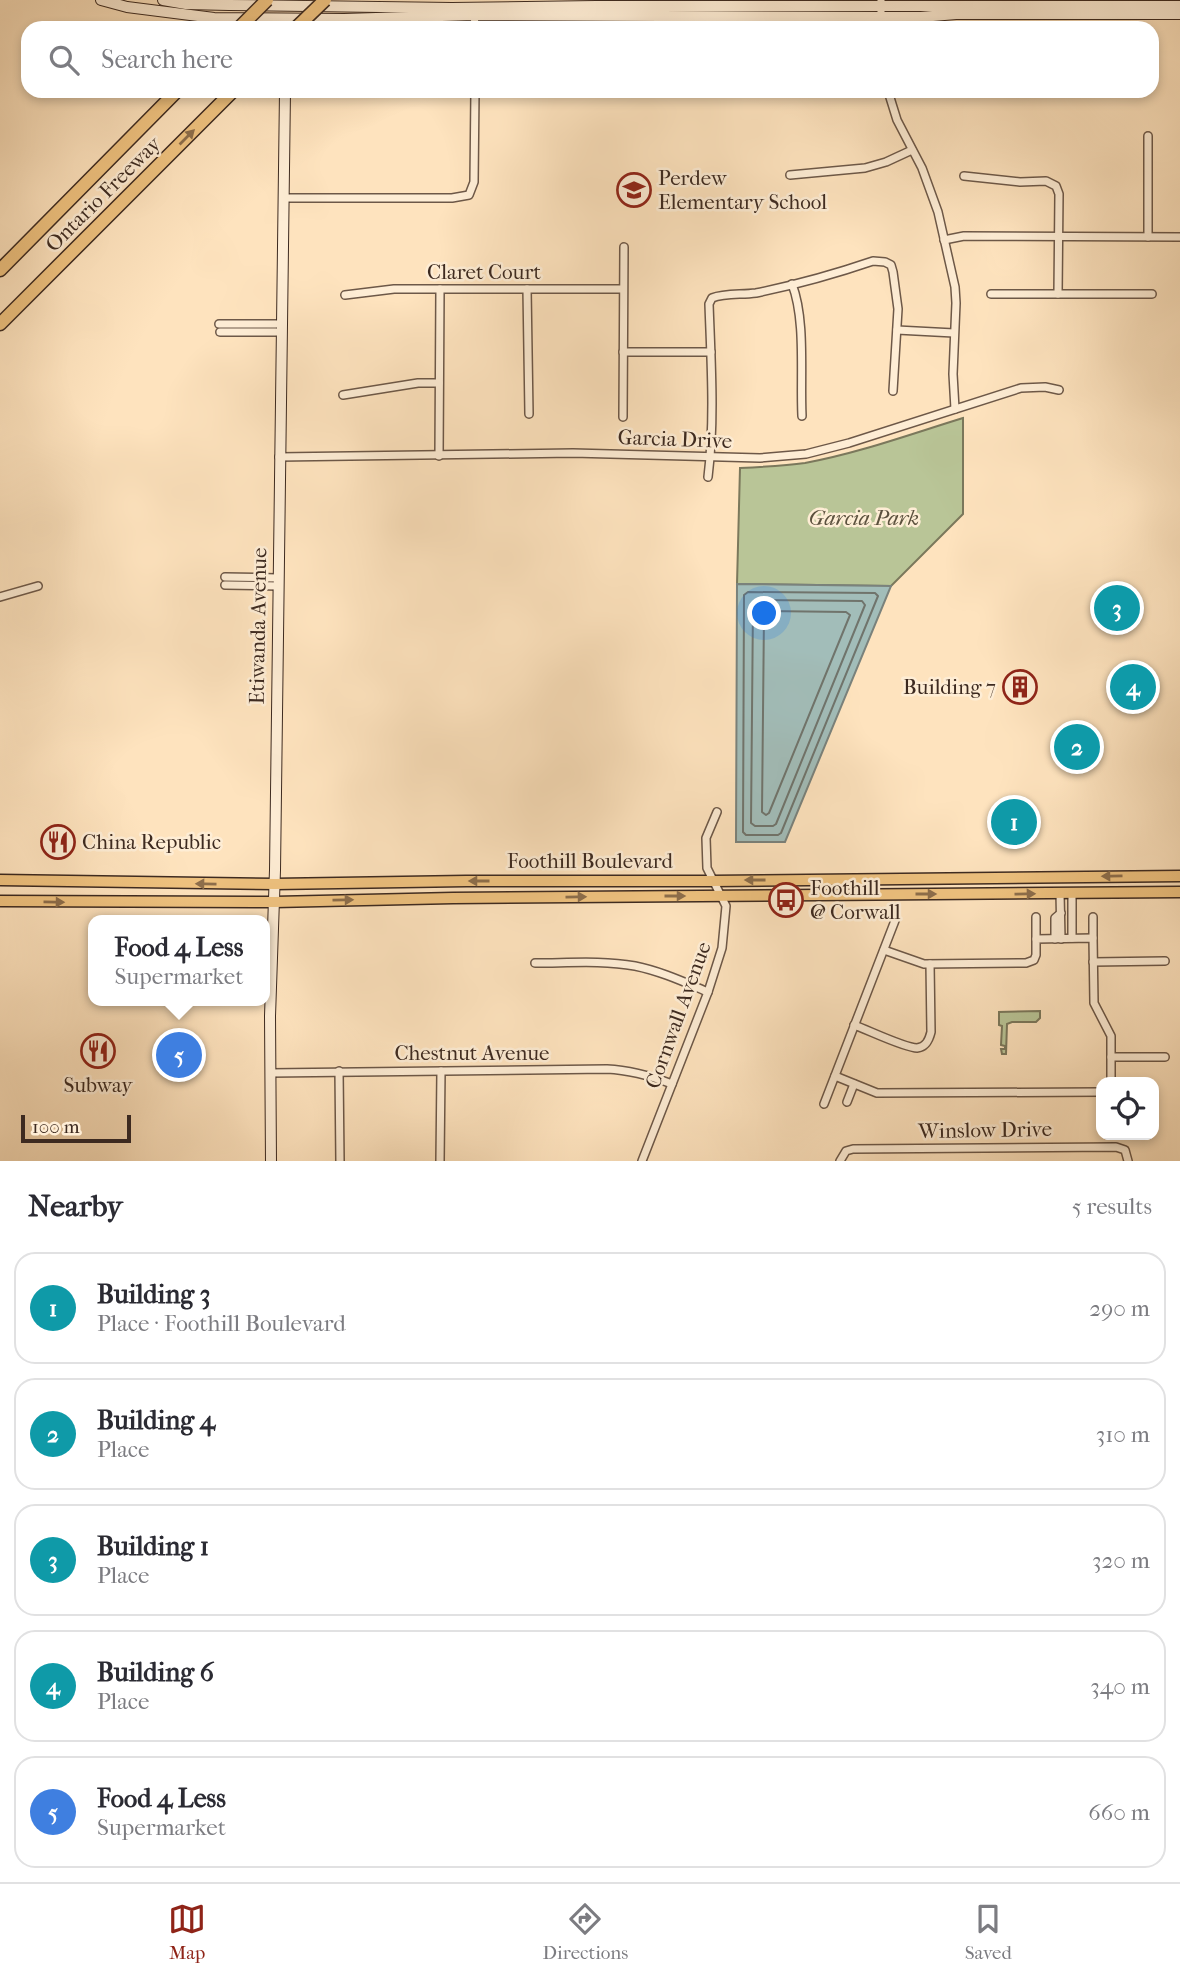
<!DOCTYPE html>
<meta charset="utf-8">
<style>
:root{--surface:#fff;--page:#f2f2f3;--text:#2b2b33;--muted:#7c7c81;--line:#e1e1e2;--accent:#8f2418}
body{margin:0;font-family:"IM FELL French Canon",serif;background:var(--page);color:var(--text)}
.controls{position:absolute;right:21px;bottom:21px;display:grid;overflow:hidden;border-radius:14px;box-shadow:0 4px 10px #0003}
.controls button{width:63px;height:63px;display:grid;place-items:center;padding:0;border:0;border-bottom:2px solid var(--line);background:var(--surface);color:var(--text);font:35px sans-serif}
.scale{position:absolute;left:21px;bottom:18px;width:110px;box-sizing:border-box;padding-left:7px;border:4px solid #3d2a20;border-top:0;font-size:19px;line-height:24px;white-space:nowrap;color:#3d2a20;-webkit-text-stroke:5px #feedd5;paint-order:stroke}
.you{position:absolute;left:765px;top:614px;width:24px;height:24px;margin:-18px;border:5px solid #fff;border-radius:50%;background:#1a73e8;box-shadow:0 0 0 10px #1a73e833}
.badge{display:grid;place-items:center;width:46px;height:46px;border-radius:50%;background:var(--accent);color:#fff;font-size:23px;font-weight:700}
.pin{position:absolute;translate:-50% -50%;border:4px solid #fff;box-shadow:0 2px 7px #0006}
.popup{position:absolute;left:88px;top:915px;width:182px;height:91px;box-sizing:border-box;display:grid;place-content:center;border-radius:14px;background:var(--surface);filter:drop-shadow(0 2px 5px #0005);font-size:23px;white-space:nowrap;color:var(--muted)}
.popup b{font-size:26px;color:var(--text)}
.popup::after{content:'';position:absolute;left:50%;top:100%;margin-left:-14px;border:14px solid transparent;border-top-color:var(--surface)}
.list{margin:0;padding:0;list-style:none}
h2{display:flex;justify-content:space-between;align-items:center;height:91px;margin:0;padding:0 28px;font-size:30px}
h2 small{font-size:23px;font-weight:400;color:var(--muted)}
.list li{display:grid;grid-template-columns:46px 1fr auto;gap:21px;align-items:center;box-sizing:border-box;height:112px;margin:0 14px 14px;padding:0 14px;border:2px solid var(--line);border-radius:21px}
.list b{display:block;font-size:26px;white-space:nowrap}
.list p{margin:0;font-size:23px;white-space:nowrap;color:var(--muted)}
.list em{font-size:23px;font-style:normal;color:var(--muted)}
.icon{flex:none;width:38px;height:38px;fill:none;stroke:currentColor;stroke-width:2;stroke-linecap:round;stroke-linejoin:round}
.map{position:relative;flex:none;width:1180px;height:1161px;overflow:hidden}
.search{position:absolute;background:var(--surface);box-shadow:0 4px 10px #0003;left:21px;right:21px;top:21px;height:77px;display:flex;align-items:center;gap:18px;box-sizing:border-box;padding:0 24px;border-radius:21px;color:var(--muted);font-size:26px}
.sheet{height:721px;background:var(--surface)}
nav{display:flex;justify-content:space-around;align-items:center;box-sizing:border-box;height:98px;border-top:2px solid var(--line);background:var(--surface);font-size:19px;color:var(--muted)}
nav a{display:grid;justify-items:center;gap:4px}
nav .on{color:var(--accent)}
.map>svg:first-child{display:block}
.green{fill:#b9c597;stroke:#7b785c;stroke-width:2}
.water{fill:#a2bdb9;stroke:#7a827c;stroke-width:2}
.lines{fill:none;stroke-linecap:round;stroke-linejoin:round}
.shore{stroke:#70746c;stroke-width:2}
.minor-casing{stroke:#6d5848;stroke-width:10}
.secondary-casing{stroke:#3d2a20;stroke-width:12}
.primary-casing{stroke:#3d2a20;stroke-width:13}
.motorway-casing{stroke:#3d2a20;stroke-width:15}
.minor{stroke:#feedd5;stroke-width:7}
.secondary{stroke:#feedd5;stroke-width:10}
.primary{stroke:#efc27f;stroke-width:10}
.motorway{stroke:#efc27f;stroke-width:12}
.motorway-bridge-casing{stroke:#3d2a20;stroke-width:15;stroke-linecap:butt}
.motorway-bridge{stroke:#efc27f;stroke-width:12}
.oneway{fill:#8d6e4b}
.labels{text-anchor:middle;stroke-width:5;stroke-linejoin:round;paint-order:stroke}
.poi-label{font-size:21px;fill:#3d2a20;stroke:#feedd5;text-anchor:start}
.street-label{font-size:21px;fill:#3d2a20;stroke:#feedd5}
.park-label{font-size:21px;font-style:italic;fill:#5c513e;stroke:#feedd5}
</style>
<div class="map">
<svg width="1180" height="1161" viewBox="0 0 1180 1161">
<rect width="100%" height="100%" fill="#fee3be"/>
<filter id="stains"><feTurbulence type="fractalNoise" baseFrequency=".00286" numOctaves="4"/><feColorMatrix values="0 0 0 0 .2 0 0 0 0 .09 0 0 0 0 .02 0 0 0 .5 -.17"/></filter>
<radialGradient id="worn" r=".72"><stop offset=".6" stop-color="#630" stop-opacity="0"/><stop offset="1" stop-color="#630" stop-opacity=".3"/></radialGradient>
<!-- green -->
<g class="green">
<path d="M963 418V514L891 586 737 584 740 468C762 467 784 466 805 463 859 453 911 434 963 418Z"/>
<polygon points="1040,1011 1040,1018 1036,1022 1012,1022 1007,1024 1006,1054 1002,1054 1001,1049 1005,1049 1005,1046 1001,1045 1002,1026 999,1025 999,1012"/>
</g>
<!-- water -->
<polygon class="water" points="737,584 891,586 785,842 736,842"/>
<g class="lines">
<!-- shore -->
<g class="shore">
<polygon points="748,592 875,593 878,596 781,833 778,835 746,835 743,832 744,595"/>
<polygon points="757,600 862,601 865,605 776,824 773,826 755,826 751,823 753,604"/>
<polygon points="767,611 846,612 850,615 769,813 766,815 762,812 764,614"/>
</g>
<!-- minor casing -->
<g class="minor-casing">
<g id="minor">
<polyline points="881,0 881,28"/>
<polyline points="474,11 475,28"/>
<polyline points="888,91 897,120 922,168 938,212 955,287 956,303 953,374 955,409"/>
<polyline points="790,175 865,168 886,162 912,150"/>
<polyline points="964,176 1020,182 1046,181 1056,186 1059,194 1058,294"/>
<polyline points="283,198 452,198 469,195 474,182 475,91"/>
<polyline points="1148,237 1148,136"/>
<polyline points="944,240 964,236 1180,237"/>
<path d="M792 284C806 320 800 376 802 416"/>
<polyline points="527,289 529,414"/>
<polyline points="991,294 1152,294"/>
<polyline points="345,295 394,289 623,289"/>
<polyline points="219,324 281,324"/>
<polyline points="897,330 954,333"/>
<polyline points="220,332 281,332"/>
<polyline points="623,352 711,352"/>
<polyline points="343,395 418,383 439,383"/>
<polyline points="623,417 624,247"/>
<polyline points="439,456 440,289"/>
<polyline points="279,457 573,453 760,458 806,454 849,443 1021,388 1045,387 1059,390"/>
<path d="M708 477C715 420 711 361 709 304L712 298C725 293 741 295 756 293 795 285 835 274 873 261L885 262 891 265 893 272 898 309 893 391"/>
<polyline points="225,577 278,578"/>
<polyline points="225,585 278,586"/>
<polyline points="0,597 38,586"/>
<polyline points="1060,893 1061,939"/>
<polyline points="1072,893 1072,938"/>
<polyline points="1036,917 1036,939"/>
<polyline points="1093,917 1093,938"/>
<polyline points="1055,939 1055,918 1061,913"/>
<polyline points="884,950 924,964 1026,963 1034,960 1036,955 1036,939 1093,938 1094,1003 1111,1036 1111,1082"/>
<polyline points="1093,962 1165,961"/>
<path d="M535 963C568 963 602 960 635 966 660 971 684 982 708 992"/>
<path d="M854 1025C868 1030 905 1048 917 1048 926 1047 929 1040 931 1032L930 964"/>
<polyline points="1111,1057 1165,1057"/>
<polyline points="339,1071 340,1161"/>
<path d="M270 1073 607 1069C630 1070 651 1076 672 1084"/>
<polyline points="835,1076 877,1093 1101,1092"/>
<polyline points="847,1102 854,1084"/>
<polyline points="824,1104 896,918"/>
<polyline points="440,1161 441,1071"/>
<polyline points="642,1161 708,992 722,948 726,906 707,868 706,838 717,812"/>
<polyline points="840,1161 846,1151 853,1149 1116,1147 1125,1150 1128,1161"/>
</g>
</g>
<!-- secondary casing -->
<g class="secondary-casing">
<g id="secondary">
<polyline points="101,0 127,7 214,18 344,19 474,15 881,17 921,17 956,14 1180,14"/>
<polyline points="163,0 186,4 229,5 452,8 596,6 1180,6"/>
<polyline points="271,1161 270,1016 275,870 285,91"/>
</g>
</g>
<!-- primary casing -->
<g class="primary-casing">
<g id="primary">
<polyline points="0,880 275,884 466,881 712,881 1180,876"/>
<polyline points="0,901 275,902 453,898 1180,892"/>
</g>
</g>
<!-- motorway casing -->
<g class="motorway-casing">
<g id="motorway">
<polyline points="0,270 177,91"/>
<polyline points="0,324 233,91"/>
</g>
</g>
<!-- minor -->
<use href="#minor" class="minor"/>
<!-- secondary -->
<use href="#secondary" class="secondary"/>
<!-- primary -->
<use href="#primary" class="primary"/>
<!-- motorway -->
<use href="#motorway" class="motorway"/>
<!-- motorway-bridge casing -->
<g class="motorway-bridge-casing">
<g id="motorway-bridge">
<polyline points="239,28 267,0"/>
<polyline points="296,28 325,0"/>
</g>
</g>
<!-- motorway-bridge -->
<use href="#motorway-bridge" class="motorway-bridge"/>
</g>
<!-- one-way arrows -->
<defs><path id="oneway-solid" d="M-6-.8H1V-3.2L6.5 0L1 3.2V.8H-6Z" transform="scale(1.75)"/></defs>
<g class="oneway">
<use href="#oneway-solid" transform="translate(187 137) rotate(-45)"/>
<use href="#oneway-solid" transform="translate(1112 876) rotate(179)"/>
<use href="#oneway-solid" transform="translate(755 880) rotate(180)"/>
<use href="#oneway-solid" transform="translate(479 881) rotate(180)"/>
<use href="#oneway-solid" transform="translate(206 884) rotate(-179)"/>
<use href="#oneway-solid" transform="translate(926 894)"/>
<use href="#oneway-solid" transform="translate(1025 894) rotate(-1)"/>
<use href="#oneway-solid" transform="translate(675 896)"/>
<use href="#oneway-solid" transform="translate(576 897) rotate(-1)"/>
<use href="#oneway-solid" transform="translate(343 900) rotate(-1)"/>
<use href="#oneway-solid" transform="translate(54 902) rotate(1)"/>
</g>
<!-- icons -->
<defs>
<g id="school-ring" transform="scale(1.75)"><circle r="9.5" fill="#feedd5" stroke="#8f2418" stroke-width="1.5"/><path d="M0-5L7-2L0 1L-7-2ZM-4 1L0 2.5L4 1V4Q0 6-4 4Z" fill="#8f2418"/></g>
<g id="building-ring" transform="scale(1.75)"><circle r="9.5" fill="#feedd5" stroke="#8f2418" stroke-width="1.5"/><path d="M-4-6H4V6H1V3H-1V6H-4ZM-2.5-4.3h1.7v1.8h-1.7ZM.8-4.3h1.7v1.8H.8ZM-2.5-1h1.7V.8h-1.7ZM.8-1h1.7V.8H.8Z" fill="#8f2418"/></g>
<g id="restaurant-ring" transform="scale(1.75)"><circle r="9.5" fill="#feedd5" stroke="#8f2418" stroke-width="1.5"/><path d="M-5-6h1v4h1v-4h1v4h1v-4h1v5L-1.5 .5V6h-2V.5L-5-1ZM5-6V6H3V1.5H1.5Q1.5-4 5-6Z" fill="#8f2418"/></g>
<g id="bus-ring" transform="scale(1.75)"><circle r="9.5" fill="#feedd5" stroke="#8f2418" stroke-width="1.5"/><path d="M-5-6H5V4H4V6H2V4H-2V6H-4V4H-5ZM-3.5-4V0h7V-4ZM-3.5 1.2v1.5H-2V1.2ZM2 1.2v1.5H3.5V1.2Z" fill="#8f2418"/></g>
</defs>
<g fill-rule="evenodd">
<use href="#school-ring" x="634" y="190"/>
<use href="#building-ring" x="1020" y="687"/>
<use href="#restaurant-ring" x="58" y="842"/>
<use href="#bus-ring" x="786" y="900"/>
<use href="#restaurant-ring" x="98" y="1051"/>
</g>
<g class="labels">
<!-- poi labels -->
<g class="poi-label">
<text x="658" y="185">Perdew<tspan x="658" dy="24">Elementary School</tspan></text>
<text x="996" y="694" text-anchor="end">Building 7</text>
<text x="82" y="849">China Republic</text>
<text x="810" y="895">Foothill<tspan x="810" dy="24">@ Corwall</tspan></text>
<text x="98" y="1092" text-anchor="middle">Subway</text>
</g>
<!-- street labels -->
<g class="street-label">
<text transform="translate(103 194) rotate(-45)" y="7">Ontario Freeway</text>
<text x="484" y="279">Claret Court</text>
<text transform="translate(675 439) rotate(2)" y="7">Garcia Drive</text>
<text transform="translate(258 626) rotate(-89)" y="7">Etiwanda Avenue</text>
<text x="590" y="868">Foothill Boulevard</text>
<text transform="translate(678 1015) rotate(-70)" y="7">Cornwall Avenue</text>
<text x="472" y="1060">Chestnut Avenue</text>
<text transform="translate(985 1130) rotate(-1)" y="7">Winslow Drive</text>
</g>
<!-- park labels -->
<g class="park-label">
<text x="864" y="525">Garcia Park</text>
</g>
</g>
<rect width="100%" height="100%" filter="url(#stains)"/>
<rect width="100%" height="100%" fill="url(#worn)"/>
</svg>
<div class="controls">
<button><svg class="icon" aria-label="locate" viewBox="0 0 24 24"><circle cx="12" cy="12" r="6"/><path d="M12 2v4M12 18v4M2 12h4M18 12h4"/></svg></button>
</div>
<div class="scale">100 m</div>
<div class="you"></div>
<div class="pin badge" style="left:1014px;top:822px;background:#0f9aa8">1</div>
<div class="pin badge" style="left:1077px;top:747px;background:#0f9aa8">2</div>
<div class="pin badge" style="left:1117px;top:608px;background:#0f9aa8">3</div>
<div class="pin badge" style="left:1133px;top:687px;background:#0f9aa8">4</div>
<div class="pin badge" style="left:179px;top:1055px;background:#3f7fe0">5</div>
<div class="popup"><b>Food 4 Less</b>Supermarket</div>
<div class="search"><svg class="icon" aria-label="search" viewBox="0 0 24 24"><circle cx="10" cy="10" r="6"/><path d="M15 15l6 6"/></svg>Search here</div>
</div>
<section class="sheet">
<h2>Nearby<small>5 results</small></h2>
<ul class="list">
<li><span class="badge" style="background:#0f9aa8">1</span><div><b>Building 3</b><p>Place · Foothill Boulevard</p></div><em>290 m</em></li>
<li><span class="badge" style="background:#0f9aa8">2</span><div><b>Building 4</b><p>Place</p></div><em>310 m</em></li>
<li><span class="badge" style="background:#0f9aa8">3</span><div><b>Building 1</b><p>Place</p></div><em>320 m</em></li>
<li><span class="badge" style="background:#0f9aa8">4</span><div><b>Building 6</b><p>Place</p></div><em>340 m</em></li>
<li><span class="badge" style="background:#3f7fe0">5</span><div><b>Food 4 Less</b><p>Supermarket</p></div><em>660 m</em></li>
</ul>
</section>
<nav>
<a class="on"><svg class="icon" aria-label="map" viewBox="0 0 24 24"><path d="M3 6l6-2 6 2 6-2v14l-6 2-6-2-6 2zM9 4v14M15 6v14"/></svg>Map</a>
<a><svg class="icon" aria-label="directions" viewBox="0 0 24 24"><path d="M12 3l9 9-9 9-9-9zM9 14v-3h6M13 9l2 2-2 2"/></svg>Directions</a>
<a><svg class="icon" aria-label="saved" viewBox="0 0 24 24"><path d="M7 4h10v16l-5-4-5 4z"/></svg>Saved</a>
</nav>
